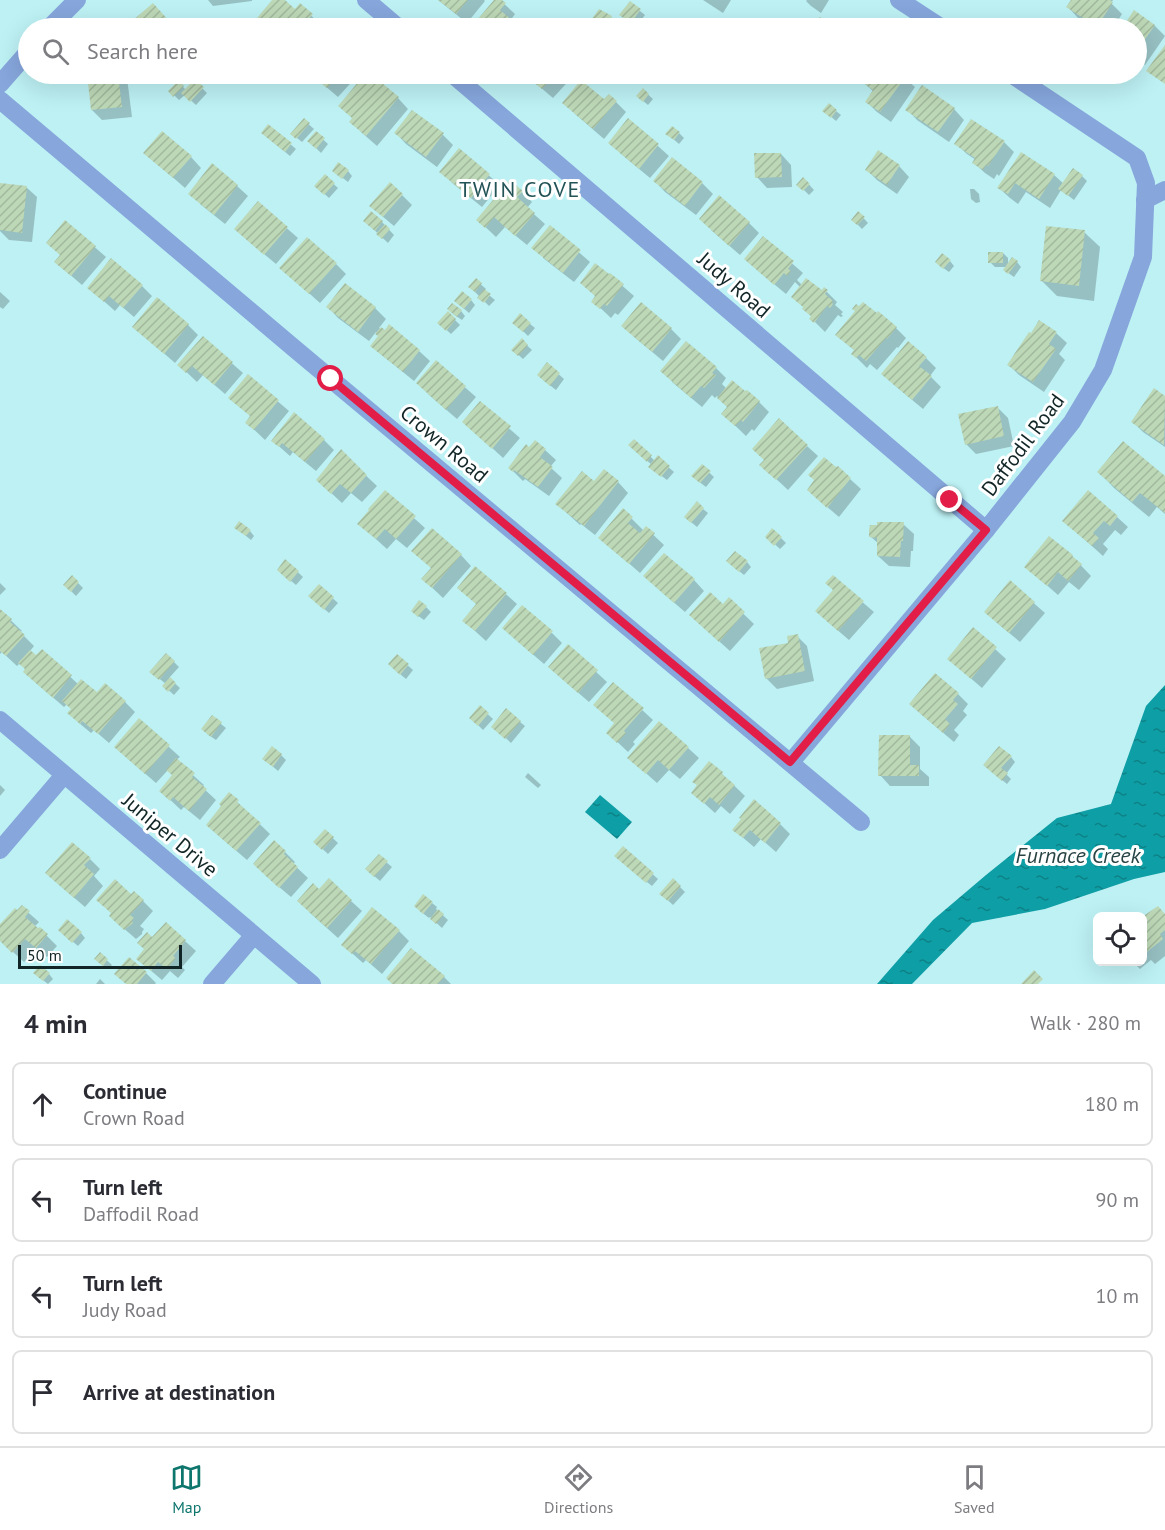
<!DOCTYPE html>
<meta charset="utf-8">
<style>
:root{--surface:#fff;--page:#f2f2f3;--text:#2b2b33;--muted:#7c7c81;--line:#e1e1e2;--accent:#0f766e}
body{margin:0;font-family:"PT Sans",sans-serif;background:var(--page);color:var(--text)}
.controls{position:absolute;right:18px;bottom:18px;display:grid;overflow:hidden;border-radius:9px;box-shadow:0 6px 24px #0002}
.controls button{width:54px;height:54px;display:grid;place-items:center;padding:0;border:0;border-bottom:2px solid var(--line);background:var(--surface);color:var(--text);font:30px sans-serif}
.scale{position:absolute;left:18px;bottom:15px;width:164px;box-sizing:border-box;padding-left:6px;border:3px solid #112526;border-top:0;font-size:16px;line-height:21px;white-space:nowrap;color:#112526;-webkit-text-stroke:4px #fff;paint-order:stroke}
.stop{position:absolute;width:18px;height:18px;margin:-14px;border:4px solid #e11d48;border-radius:50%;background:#fff}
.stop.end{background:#e11d48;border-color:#fff;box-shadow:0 2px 6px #0008}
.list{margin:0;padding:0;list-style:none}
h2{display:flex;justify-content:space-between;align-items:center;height:78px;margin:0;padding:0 24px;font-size:26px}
h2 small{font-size:20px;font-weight:400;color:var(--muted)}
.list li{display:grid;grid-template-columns:39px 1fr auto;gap:18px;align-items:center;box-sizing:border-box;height:84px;margin:0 12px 12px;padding:0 12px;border:2px solid var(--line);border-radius:9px}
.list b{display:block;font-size:22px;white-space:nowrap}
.list p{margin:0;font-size:20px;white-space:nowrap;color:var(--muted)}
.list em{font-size:20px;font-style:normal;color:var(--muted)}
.icon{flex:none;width:33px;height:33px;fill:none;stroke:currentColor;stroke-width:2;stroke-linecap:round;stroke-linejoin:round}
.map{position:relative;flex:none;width:1165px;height:984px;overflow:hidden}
.search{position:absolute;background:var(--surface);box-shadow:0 6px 24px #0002;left:18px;right:18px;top:18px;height:66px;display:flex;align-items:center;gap:15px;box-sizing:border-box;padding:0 21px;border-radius:33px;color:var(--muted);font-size:22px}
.sheet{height:462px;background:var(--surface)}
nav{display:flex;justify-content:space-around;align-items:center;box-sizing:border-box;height:84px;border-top:2px solid var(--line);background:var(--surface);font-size:16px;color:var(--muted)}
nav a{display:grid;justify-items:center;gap:3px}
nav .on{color:var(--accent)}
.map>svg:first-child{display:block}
.water{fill:url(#water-ripples)}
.shadow{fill:#0003}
.building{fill:url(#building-hatch)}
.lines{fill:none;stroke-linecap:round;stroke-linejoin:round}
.street{stroke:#86a6dc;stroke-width:18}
.route{stroke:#e11d48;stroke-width:8}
.labels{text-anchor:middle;stroke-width:6;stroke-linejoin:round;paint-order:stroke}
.street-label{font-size:21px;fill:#112526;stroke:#fff}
.neighbourhood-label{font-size:22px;letter-spacing:1.5px;fill:#225356;stroke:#fff}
.water-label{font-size:22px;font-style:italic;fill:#294445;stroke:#fff}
</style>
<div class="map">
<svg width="1165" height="984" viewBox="0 0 1165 984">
<defs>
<pattern id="water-ripples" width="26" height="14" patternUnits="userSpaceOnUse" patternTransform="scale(1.5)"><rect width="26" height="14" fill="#0e9ea5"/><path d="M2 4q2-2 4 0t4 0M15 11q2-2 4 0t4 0" fill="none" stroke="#0c8186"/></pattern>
<pattern id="building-hatch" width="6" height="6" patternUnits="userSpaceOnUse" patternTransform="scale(1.5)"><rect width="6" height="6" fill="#bdd8b7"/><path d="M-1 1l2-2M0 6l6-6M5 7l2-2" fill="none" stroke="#a1b99d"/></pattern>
</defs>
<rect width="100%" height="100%" fill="#bdf1f4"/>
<!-- water -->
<g class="water">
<polygon points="1165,685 1165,872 1134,879 1045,909 972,923 912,984 877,984 933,920 986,875 1057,818 1111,804 1146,706"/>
<polygon points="600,795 632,822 617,839 585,812"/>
</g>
<!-- shadow -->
<g class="shadow">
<polygon points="208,0 252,0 252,1 213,6"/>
<polygon points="274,0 282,0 295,11 300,5 322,26 320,28 270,28 259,18"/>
<polygon points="438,0 484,0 485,1 467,23"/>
<polygon points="496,0 500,0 515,14 510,21 519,28 474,28 473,27"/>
<polygon points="703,0 731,0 723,13"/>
<polygon points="807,0 829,0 821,13 811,6 806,1"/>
<polygon points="1072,0 1113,0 1111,3 1122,14 1113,28 1096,28 1078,18 1068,7"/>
<polygon points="630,3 645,15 636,27 626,19"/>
<polygon points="153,5 175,28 128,28 127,27"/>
<polygon points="1135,12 1155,26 1165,36 1145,65 1136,59 1136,28 1124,28"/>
<polygon points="611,17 615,22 611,28 605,28 598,24"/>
<polygon points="88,74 123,74 127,78 132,117 102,120 92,110"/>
<polygon points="311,74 359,74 338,97"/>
<polygon points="367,74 398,98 408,109 377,146 361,132 353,118 340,106"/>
<polygon points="527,74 575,74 553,98 540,87"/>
<polygon points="844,74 853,74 850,78"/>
<polygon points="859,74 900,74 915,87 891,122 877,112 867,102 874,92 857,77"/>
<polygon points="195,81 207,93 196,105 185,95 179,100 170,91 178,82 186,90"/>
<polygon points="643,90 653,99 648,105 642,100"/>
<polygon points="604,101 616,102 626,112 604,139 574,113"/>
<polygon points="907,109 954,109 964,120 949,142 917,120"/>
<polygon points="836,111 841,115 836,121 829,115"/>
<polygon points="413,112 443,135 453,145 437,167 406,144 396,133"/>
<polygon points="304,120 314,129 302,142 292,134"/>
<polygon points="629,120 669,156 650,178 620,153"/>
<polygon points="269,126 296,149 290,156 268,138"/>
<polygon points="316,133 328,144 321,153 309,141"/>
<polygon points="679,133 684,138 679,144 672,138"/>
<polygon points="1004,142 1014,152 999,176 997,174 994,179 985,173 974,163 976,160 967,154 956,144"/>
<polygon points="459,150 500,185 482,207 451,182"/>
<polygon points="145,153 191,157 201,168 185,188"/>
<polygon points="781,154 791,165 792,187 767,188 757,177"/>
<polygon points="1022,154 1054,175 1064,184 1082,176 1087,181 1074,200 1061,190 1050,208 1026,192 1018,204 1010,198 999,188"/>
<polygon points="672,159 702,183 713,194 696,215 665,192 655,181"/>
<polygon points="899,166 909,177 897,194 877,180 867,170"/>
<polygon points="348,171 352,176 348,182 339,175"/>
<polygon points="325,176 338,188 329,198 316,186"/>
<polygon points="804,179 814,190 809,195 799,185"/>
<polygon points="0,184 26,187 37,197 32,242 9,240 0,231"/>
<polygon points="237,186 248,196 225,224 200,204"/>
<polygon points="970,189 974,189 979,194 980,202 976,203 971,199"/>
<polygon points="522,192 532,202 527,208 545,224 527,245 505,227 496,237 478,220"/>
<polygon points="402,195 412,205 394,226 382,216"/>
<polygon points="258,203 298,238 276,264 246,239"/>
<polygon points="859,213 868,223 862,229 853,220"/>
<polygon points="66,222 106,257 82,285 67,272 62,256"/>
<polygon points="382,222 394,235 388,243 370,226"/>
<polygon points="749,223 759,233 740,255 711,230"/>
<polygon points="550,227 590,262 574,282 543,258"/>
<polygon points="1084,232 1100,247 1094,301 1057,296 1042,281"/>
<polygon points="763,238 803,273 797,280 802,285 822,292 824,289 837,302 835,305 843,312 841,314 843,316 841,317 838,315 825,332 811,318 812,317 804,309 800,287 795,282 786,294 756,269"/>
<polygon points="1003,253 1008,258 1008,265 1017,262 1021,267 1014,277 1004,270 1006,267 995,267 990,262"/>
<polygon points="950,261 954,266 949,272 942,267"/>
<polygon points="336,264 346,274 320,303 292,278"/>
<polygon points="610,275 634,296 618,315 615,313 611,318 593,301"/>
<polygon points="476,280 486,289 484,291 495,300 489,306 470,287"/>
<polygon points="345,285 375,308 386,319 379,328 385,332 389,326 419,351 430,361 414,381 383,356 372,346 380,337 376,332 369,341 338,318 328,307"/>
<polygon points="142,286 152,296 134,317 120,305 115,311 89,288"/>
<polygon points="0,292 10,301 3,309 0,307"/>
<polygon points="471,300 475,305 469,313 461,306"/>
<polygon points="461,311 465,316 462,320 453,314"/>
<polygon points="448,313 460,325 451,334 439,323"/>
<polygon points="514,322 530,324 535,328 528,336"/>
<polygon points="188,325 198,335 175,363 134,327"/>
<polygon points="896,328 906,338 898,348 897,347 877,370 870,364 867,368 853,354 855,351 837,335"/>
<polygon points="671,329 681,339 663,361 633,336"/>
<polygon points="1056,333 1067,343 1059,354 1065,360 1044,392 1019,375 1009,365 1031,335"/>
<polygon points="203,338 243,373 225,394 203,375 197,382 179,365"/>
<polygon points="522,341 532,350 523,359 513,350"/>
<polygon points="926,358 936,368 930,376 941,387 923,409 893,384"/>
<polygon points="436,362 476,397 457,419 428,394"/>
<polygon points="547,364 564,379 556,390 543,380"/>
<polygon points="716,368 726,378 722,384 727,389 759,402 769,412 754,431 752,429 746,436 723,414 728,407 717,396 715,398 712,395 702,407 672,382"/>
<polygon points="248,376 289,411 265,440 247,423 252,417"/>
<polygon points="1155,391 1165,398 1165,447 1143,432 1133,422"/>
<polygon points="480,403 520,438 503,458 464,422"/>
<polygon points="998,408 1008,418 1014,446 976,454 966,444"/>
<polygon points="324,440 334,450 316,471 293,452 290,456 273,441"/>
<polygon points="634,441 655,461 658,458 674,472 667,480 655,471 652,465 635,450"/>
<polygon points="807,446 818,456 788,490 772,475"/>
<polygon points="530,450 545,450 556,460 550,467 562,478 549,496 525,479 523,481 510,468"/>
<polygon points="341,452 377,486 362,502 351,493 342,503 328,490"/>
<polygon points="702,466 714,477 706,487 698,481"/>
<polygon points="1099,472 1165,478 1165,514 1157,507 1149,517 1114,488"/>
<polygon points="850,479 861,489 839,517 819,500"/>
<polygon points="618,482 628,493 595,535 581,524 580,525 557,504 595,483"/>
<polygon points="385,492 425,528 407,548 396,539 387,549 359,524"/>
<polygon points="703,509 708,513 697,527 691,522"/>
<polygon points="623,510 644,531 646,528 664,545 640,573 600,538"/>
<polygon points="1117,517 1128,527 1121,535 1115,530 1103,544 1108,549 1103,556 1064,521"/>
<polygon points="903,524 914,534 913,551 911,551 910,567 889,566 878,556 879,544 871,537"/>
<polygon points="773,530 786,543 780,549 767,537"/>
<polygon points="250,531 254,536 251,540 241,532"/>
<polygon points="461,555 471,566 443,598 423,579 432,568"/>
<polygon points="1072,556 1091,576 1079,590 1069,582 1058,595 1026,567"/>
<polygon points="286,561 303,577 296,585 283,574"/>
<polygon points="747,562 751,567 744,575 733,566"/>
<polygon points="476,568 517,604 486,641 464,621 477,605"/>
<polygon points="72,577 83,588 76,596 65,585"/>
<polygon points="833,577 874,612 849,640 827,621 835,591"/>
<polygon points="694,580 704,591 685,612 656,587"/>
<polygon points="0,583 6,589 0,595"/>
<polygon points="1011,583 1045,613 1020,642 996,622"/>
<polygon points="319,586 338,603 329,613 315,601"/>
<polygon points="729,600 754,624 730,651 701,625"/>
<polygon points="426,607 431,612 424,620 417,615"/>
<polygon points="1,611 22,631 20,632 34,646 30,651 37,658 42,651 78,684 98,694 125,702 135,712 109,743 94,730 91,733 79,723 72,709 67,704 64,707 35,682 27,669 20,663 17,666 2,652 0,654"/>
<polygon points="974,630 1006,659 982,688 960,669"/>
<polygon points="552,633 562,643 544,664 514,638"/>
<polygon points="797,636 807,646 814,681 777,689 766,678"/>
<polygon points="568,646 607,682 589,702 560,677"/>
<polygon points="397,656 413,670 406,679 394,669"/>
<polygon points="174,662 179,667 169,678 180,688 174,695 164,686 166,684 156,676"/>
<polygon points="614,684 653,720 633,742 635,744 628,752 608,733 615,724"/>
<polygon points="958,694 968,704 963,711 967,715 954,730 959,735 954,742 921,714"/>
<polygon points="480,707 493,719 483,730 471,718"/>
<polygon points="212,717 226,728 216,740 207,734"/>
<polygon points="139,720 180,757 176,760 204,785 202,787 216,800 200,820 184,807 181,810 161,791 174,776 168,770 156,783 126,757"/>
<polygon points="520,722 525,726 511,743 498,731"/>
<polygon points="910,737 920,747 920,769 929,777 929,786 890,786 880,775"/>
<polygon points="688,748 699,758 680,779 669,770 657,783 629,758"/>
<polygon points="281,755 286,760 278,771 264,759"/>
<polygon points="1011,757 1015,762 1006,774 1011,779 1007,784 990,770"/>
<polygon points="709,763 722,774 745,796 730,814 721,806 715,813 693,793"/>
<polygon points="528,773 541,785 538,788 525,777"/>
<polygon points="0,785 5,790 0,796"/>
<polygon points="229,794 270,834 247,860 218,835"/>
<polygon points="780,824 790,834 776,852 761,839 754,847 734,830"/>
<polygon points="325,831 338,843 328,854 315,842"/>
<polygon points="623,848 658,879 652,886 621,861"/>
<polygon points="285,852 295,862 293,864 308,878 291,897 265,875"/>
<polygon points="379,856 392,867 380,881 372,874"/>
<polygon points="90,859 100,869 94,876 103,886 85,907 57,883"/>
<polygon points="673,880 685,892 673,905 661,894"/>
<polygon points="329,881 362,911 338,938 309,912 319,891"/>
<polygon points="132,896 143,901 153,911 140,926 144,929 142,932 142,934 136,939 121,926"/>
<polygon points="424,896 432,903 437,907 436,909 448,920 442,928 430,917 429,918 420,911"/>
<polygon points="22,907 39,922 34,927 40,929 57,946 47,957 37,948 24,962 0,940 0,927"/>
<polygon points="1165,914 1165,956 1155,964 1151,960 1140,969 1133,962 1142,962 1142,920"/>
<polygon points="166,924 196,951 182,967 185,970 178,978 170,971 162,980 149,969 152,939"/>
<polygon points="399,931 409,941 382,974 366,960 363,963 343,945"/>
<polygon points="81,933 85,938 78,946 65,935"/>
<polygon points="100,954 112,965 108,969 101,964"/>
<polygon points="146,973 156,983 155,984 126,984"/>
<polygon points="49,974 53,979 48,984 39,977"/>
<polygon points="444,977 451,984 393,984"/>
<polygon points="100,979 105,984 96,984"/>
</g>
<!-- building -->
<g class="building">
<polygon points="272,0 285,0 295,9 300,3 313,14 301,28 270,28 257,18"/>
<polygon points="438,0 468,0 456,14"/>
<polygon points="494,0 502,0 506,3 500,10 521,28 472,28 471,27"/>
<polygon points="1071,0 1110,0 1113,2 1097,27 1066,7"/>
<polygon points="630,1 641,9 631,23 619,15"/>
<polygon points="153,3 170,22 162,28 126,28 125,27"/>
<polygon points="599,9 612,16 604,28 591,20"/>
<polygon points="1134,10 1155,25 1136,52 1136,28 1122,28"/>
<polygon points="820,17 834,26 838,28 812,28"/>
<polygon points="1165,45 1165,84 1146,71"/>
<polygon points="87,74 118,74 122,107 91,110"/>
<polygon points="310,74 340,74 327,88"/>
<polygon points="365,74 371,74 399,97 366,136 349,122 352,118 338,106"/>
<polygon points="526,74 555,74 542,89 527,77 529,76"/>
<polygon points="857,74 903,74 906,76 880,112 865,102 873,90 855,77"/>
<polygon points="195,79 204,87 190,102 181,93"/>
<polygon points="179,80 184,86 173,97 168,91"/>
<polygon points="581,80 604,99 609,94 617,101 593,129 562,103"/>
<polygon points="922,85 955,108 938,132 905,110"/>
<polygon points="643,88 649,94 643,102 636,96"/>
<polygon points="829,103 837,110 831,118 822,111"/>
<polygon points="412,110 444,133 426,157 394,133"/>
<polygon points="304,118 310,123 296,139 290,134"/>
<polygon points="628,118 659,144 639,169 608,143"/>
<polygon points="971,119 1005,141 988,166 986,165 983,170 972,163 975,158 954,144"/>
<polygon points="268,124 292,143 285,152 261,133"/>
<polygon points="672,126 680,132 674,140 665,134"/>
<polygon points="162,131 192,156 173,178 143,153"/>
<polygon points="316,131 325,138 316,149 307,141"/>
<polygon points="459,148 490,174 471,198 439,172"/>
<polygon points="878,150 900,165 887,185 865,170"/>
<polygon points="1021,152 1055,174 1039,199 1015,183 1008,194 997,188"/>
<polygon points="754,153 781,153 782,177 755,178"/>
<polygon points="672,157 703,182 685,206 653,181"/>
<polygon points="338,162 349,170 342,179 332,171"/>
<polygon points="212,163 238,185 214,215 188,194"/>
<polygon points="1073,168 1083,175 1068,196 1058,189"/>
<polygon points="325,174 335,183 324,195 314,186"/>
<polygon points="803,177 810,184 803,191 796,185"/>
<polygon points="510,180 523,191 517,197 535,213 515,236 494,217 485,228 476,220"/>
<polygon points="390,182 403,194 383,217 369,206"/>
<polygon points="0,183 27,186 22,233 0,230"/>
<polygon points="719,195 750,222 729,246 699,219"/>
<polygon points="258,201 288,227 264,255 234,229"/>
<polygon points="371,211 383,221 375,231 363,221"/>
<polygon points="858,211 865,217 857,225 851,220"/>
<polygon points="65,220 96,246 71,276 54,262 60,255 46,243"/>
<polygon points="385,224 390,229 382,239 376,234"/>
<polygon points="550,225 581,250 563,273 531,248"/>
<polygon points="1046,226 1085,230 1079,286 1040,281"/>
<polygon points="763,236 794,261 788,269 791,271 787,276 784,273 774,285 744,259"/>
<polygon points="307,237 337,263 309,294 279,268"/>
<rect x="988" y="252" width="15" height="11"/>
<polygon points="942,253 951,260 943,269 935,262"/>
<polygon points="1012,257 1018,261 1008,274 1003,270"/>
<polygon points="111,258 143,285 123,308 109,296 104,302 87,288"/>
<polygon points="595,263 609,274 610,273 624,284 607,306 604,304 600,309 591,302 595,296 580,283"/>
<polygon points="476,278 482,283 475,292 468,287"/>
<polygon points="806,278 822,290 824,287 828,290 825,294 833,301 832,303 833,304 830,308 827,306 814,323 809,319 811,316 802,309 803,307 791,297"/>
<polygon points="345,283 376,307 358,332 326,307"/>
<polygon points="484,289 491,294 484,303 477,298"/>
<polygon points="462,291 472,299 464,309 454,301"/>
<polygon points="157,297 189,324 164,354 132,327"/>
<polygon points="641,302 672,328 652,352 621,326"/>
<polygon points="863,302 877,313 878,311 897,327 887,339 886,338 866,361 859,355 856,358 851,354 854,350 835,335 855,311 852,309 856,304 859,306"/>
<polygon points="452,303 462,310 457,317 447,309"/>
<polygon points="448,311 456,319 446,331 437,323"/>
<polygon points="520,313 531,323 523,332 512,323"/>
<polygon points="1039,320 1057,332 1049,344 1056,349 1033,382 1007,365 1029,332 1031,333"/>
<polygon points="389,324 420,350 403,372 370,346 378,336 375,334 381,327 385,330"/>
<polygon points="203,336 233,362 214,385 192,366 186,373 177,365"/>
<polygon points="522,338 528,345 518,356 511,350"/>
<polygon points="686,341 717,367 712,373 716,375 704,388 701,386 691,398 660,371"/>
<polygon points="908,341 927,357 919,366 932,376 912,400 881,374"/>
<polygon points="436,360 466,386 446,410 416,383"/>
<polygon points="547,362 560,373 550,386 537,375"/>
<polygon points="248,374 279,400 254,430 245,423 250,416 228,398"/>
<polygon points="732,380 745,391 747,390 760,401 743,422 741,420 735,426 721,414 727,407 717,398"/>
<polygon points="1154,388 1165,396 1164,445 1131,422"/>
<polygon points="480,401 511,426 492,449 462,422"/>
<polygon points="998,406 1004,436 965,445 958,414"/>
<polygon points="294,412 325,439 305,462 282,443 279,447 271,441"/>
<polygon points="779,418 808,445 776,480 759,465 764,460 752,449"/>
<polygon points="634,439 652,455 647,462 628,445"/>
<polygon points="535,440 546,449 540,457 553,467 538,487 514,470 513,472 508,468 526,444 529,447"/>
<polygon points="1123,441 1165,476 1165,513 1140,493 1132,502 1097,472"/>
<polygon points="341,449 367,475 351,493 340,484 331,494 316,480"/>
<polygon points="658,455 670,466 661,477 648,467"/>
<polygon points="824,457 836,467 838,466 851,478 827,508 807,490 814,480 808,475"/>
<polygon points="702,464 711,471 700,483 691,476"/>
<polygon points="604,469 619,481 584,526 555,504 582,471 594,481"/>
<polygon points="385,490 416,516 396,539 385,529 376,539 357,524 369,510 368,509"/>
<polygon points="1088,490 1118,516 1110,526 1104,521 1093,533 1099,538 1092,546 1062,521"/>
<polygon points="697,501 704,508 691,523 684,517"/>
<polygon points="623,508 633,517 628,523 640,533 646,526 655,533 629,564 598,538"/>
<polygon points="239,521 251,530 246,536 234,528"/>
<polygon points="877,522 904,522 903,541 901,541 900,557 877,556 877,538 869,537 869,530 870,525 877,525"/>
<polygon points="432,528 462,554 432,588 421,579 431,568 411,551"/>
<polygon points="772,528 782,537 774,546 765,537"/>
<polygon points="1049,536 1073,555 1072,556 1082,564 1068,581 1058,572 1047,586 1024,567"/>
<polygon points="735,551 748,561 739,572 726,561"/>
<polygon points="664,553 695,579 674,603 643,576"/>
<polygon points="285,559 299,571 290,582 277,570"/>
<polygon points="475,566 507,593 475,631 462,621 476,604 457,588"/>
<polygon points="72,575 79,582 71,592 63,585"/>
<polygon points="833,575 864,601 838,631 815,611 833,590 825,583"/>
<polygon points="1010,580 1035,602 1009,633 984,612"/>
<polygon points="319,584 334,597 324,610 308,596"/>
<polygon points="710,592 723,604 729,597 745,612 719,642 689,615"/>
<polygon points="419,600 427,606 418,617 411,611"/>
<polygon points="522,605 553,631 533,655 502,628"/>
<polygon points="0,609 12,619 10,622 25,635 6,656 0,651"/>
<polygon points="973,627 997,647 971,679 947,659"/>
<polygon points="798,634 805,671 765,679 759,648 788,643 787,636"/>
<polygon points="568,644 598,670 578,693 548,667"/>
<polygon points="42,649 72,675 53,698 23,672 25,669 18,663 30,650 36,655"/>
<polygon points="166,653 175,661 159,680 149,672"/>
<polygon points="397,654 409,664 400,675 388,664"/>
<polygon points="935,673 959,693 953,700 958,704 945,719 950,724 943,733 909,704"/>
<polygon points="170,677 176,683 168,692 162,686"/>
<polygon points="81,679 97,692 105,683 126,701 98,734 82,721 80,724 67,713 71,709 62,701"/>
<polygon points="613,682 644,708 624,731 626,733 617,743 606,733 614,723 593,705"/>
<polygon points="480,705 489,713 478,726 469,718"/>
<polygon points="506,708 521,721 505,739 491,727"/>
<polygon points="212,715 222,722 211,737 201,729"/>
<polygon points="139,718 170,745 145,774 114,747"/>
<polygon points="659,721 689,747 669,770 658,760 646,774 627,758"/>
<polygon points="879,735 910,735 910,765 919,765 919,776 878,776"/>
<polygon points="272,746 282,754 273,767 262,759"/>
<polygon points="999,746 1012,756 1001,768 1008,773 1002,781 983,765"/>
<polygon points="176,758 195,773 192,777 207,789 189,811 173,797 170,801 159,791 172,775 166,770"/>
<polygon points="709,761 723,772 722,774 735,785 719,805 710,797 704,804 691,793 697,785 692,782"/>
<polygon points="229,792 239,800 237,802 261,823 236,851 206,825 221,806 219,804"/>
<polygon points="754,799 781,823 765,843 750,830 743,838 732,830 741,819 739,818"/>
<polygon points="325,829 334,837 322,850 313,842"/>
<polygon points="274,840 286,851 284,854 298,867 279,888 253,864"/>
<polygon points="72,842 91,858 84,865 94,874 74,898 45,873"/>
<polygon points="623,846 654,873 646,883 614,856"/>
<polygon points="379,854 388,861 374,877 365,869"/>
<polygon points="329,878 352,900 327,928 297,901 313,883 319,889"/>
<polygon points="673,878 681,886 668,901 659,894"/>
<polygon points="115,879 131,894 134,891 144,900 130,915 134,918 132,921 133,923 124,930 109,916 111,913 96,900"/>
<polygon points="423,894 433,902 423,914 414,906"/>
<polygon points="22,905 30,911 25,917 38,928 40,927 48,934 36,948 25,939 12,953 0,941 0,924 15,908 17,910"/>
<polygon points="1158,906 1165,914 1165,930 1160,934 1163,939 1143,955 1142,917"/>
<polygon points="372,907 400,930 371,964 355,951 352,954 341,945"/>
<polygon points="438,909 444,914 436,924 430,919"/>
<polygon points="67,919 82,932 72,943 58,930"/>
<polygon points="166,922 186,940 173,956 176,958 167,969 158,962 151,971 136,959 144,949 137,943 147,932 152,937"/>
<polygon points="411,948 445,976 438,984 392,984 386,978"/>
<polygon points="100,952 108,959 103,966 94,959"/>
<polygon points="129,957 147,972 137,984 126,984 114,974"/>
<polygon points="40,965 50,973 43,981 33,973"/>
<polygon points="1034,970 1043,979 1038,984 1021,984"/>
</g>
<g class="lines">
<!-- street -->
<g class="street">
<polyline points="366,0 399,28"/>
<polyline points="899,0 942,28"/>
<polyline points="49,28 77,0"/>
<polyline points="452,74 986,530"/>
<polyline points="0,84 28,52"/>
<polyline points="0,100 295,349 861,822"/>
<polyline points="1145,200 1165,190"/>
<polyline points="0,720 312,984"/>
<polyline points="791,762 986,530 1072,422 1103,370 1143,257 1146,183 1137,158 1011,74"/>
<polyline points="0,850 64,775"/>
<polyline points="212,984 254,935"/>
</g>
</g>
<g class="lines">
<!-- route -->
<polyline class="route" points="331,379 790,762 986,530 950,500"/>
</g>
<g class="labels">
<!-- street labels -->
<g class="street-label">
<text transform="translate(734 285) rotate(41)" y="7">Judy Road</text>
<text transform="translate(444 444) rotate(40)" y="7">Crown Road</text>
<text transform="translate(1023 445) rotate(-53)" y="7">Daffodil Road</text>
<text transform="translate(170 835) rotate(40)" y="7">Juniper Drive</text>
</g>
<!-- neighbourhood labels -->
<g class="neighbourhood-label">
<text x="520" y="197">TWIN COVE</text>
</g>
<!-- water labels -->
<g class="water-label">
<text x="1078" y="863">Furnace Creek</text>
</g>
</g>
</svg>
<div class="controls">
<button><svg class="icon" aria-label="locate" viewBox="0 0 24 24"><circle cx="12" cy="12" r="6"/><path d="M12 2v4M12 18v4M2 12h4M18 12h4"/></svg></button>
</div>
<div class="scale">50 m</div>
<div class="stop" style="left:331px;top:379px"></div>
<div class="stop end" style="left:950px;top:500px"></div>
<div class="search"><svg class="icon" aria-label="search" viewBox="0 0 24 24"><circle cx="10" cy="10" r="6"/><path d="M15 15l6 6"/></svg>Search here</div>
</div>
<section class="sheet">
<h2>4 min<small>Walk · 280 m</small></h2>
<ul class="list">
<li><svg class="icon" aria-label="ahead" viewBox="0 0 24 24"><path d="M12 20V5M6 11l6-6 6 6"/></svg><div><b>Continue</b><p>Crown Road</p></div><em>180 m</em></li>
<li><svg class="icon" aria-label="left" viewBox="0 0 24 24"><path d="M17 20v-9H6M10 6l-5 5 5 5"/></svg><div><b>Turn left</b><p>Daffodil Road</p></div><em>90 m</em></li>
<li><svg class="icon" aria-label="left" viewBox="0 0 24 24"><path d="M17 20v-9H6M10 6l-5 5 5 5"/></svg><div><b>Turn left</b><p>Judy Road</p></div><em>10 m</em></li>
<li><svg class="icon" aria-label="arrive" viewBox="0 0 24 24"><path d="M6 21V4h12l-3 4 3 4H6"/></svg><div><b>Arrive at destination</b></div></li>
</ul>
</section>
<nav>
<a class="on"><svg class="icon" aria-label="map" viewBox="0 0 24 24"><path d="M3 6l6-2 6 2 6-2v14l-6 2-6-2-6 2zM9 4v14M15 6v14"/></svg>Map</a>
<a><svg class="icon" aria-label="directions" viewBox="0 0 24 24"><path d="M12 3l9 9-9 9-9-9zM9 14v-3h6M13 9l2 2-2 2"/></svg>Directions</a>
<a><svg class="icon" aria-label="saved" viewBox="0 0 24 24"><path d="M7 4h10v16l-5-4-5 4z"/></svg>Saved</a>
</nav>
